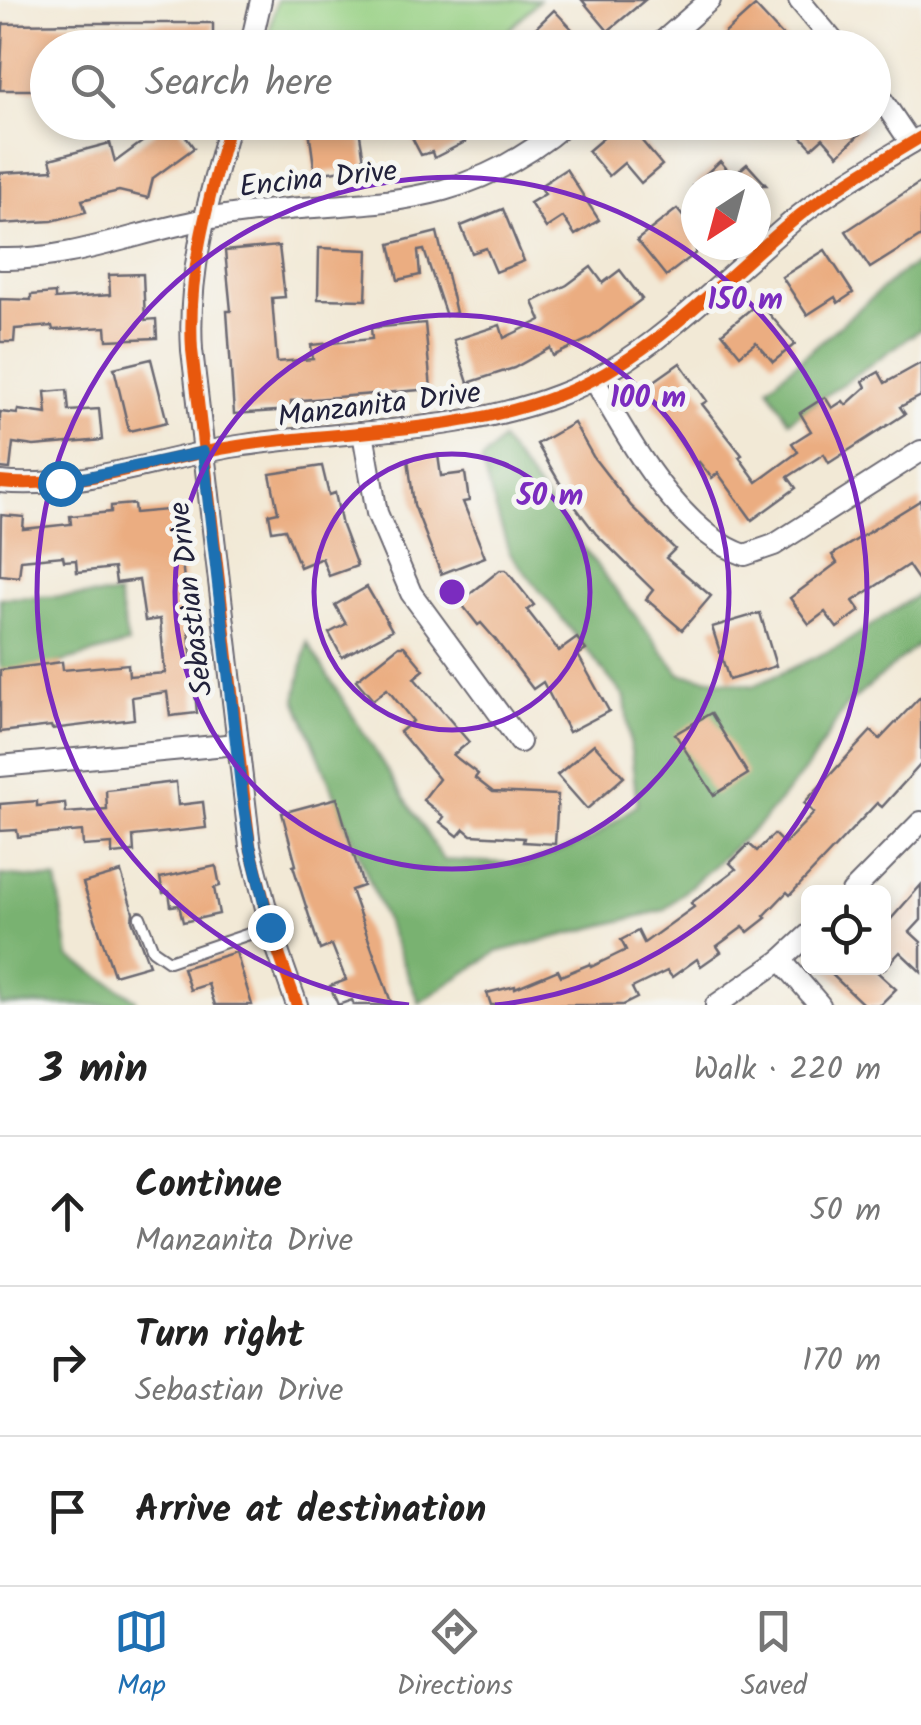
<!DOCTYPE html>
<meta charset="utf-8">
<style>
:root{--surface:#fff;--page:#f2f2f2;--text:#222;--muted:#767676;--line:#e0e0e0;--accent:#1f6fb2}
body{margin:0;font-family:Kalam,sans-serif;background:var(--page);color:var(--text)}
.controls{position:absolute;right:30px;bottom:30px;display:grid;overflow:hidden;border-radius:15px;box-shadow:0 5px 15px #0003}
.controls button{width:90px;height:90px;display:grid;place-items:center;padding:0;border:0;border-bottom:2px solid var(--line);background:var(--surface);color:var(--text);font:50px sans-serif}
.compass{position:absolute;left:681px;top:170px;width:90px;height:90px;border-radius:50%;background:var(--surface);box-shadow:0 5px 15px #0003;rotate:216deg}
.stop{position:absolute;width:30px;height:30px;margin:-22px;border:8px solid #1f6fb2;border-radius:50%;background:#fff}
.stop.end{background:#1f6fb2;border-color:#fff;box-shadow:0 2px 10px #0008}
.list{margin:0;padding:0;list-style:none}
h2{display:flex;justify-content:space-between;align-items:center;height:130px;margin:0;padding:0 40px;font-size:42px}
h2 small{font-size:32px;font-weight:400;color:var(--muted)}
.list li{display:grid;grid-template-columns:65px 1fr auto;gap:30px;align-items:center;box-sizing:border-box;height:150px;padding:0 40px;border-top:2px solid var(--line)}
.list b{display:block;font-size:38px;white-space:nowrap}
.list p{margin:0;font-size:32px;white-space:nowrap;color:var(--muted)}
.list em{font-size:32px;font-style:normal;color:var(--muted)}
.icon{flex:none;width:55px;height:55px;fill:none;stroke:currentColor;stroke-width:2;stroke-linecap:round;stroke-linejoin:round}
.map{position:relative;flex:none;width:921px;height:1005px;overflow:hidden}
.search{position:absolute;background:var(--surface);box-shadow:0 5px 15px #0003;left:30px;right:30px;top:30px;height:110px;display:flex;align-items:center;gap:25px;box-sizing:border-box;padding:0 35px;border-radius:55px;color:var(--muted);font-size:38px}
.sheet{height:580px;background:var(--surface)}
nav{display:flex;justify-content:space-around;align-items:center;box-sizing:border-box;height:140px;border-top:2px solid var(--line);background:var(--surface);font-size:28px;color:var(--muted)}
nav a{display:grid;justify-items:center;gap:5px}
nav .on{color:var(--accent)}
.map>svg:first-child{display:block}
.green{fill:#97d083;stroke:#5c795f;stroke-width:2.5}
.forest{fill:#79b271;stroke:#4e6a56;stroke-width:2.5}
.building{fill:#ebad81}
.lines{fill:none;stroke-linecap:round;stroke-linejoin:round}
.lane-casing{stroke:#6b6871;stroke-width:14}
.street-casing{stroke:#6b6871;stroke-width:24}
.lane{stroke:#fff;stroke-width:10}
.street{stroke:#fff;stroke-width:20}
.cycleway-casing{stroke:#f6f6f2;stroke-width:19}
.cycleway{stroke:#e8590c;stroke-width:12}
.route{stroke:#1f6fb2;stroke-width:12}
.ring{fill:none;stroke:#7b2cbf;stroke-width:5}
.labels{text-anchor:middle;stroke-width:10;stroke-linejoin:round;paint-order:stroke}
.street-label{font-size:30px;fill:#22223b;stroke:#f6f6f2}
.centre{fill:#7b2cbf;stroke:#f6f6f2;stroke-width:5}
.ring-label{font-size:30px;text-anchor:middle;font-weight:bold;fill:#7b2cbf;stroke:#f6f6f2;stroke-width:10;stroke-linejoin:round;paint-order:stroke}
</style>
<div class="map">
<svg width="921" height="1005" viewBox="0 0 921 1005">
<rect width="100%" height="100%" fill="#f6f6f2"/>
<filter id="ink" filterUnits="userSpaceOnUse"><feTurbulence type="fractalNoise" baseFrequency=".01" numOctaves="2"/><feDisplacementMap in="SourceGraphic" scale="20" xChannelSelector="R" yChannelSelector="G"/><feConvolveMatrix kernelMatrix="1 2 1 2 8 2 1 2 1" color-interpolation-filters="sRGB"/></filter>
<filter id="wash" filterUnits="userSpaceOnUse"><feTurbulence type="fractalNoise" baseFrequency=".0048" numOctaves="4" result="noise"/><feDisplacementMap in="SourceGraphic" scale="40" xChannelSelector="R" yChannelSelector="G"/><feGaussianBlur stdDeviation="2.25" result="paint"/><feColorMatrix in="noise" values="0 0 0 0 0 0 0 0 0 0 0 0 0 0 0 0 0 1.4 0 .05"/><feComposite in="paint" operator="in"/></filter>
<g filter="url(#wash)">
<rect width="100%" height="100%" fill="#f2e9d6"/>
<!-- green -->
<polygon class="green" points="277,0 539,0 507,32 486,32 468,47 266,47"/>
<!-- forest -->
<g class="forest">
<polygon points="921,261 921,329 789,421 768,387 898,275"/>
<polygon points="501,440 680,674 754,686 842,645 921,592 921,642 846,706 808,767 761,823 664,910 497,952 419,1003 296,699 307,642 443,860 526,864 590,840 637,805 625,698 509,552 481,462"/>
<polygon points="118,595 128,644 15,675 0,673 0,598"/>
<polygon points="0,875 57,880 69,957 136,999 135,1005 0,1005"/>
</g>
<g id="blocks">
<!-- building -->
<g class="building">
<polygon points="582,0 645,0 608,31"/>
<polygon points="755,6 794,48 736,48 724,34"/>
<polygon points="554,10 590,48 515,48"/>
<polygon points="96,23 213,23 213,48 48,48 48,90 0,90 3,24"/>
<polygon points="169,122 175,122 194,148 153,178 148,198 119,191 82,200 86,212 52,221 0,224 0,173 53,170 50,159 110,143 115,162"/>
<polygon points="308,122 358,122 365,167 315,174"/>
<polygon points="404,122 455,122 465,142 434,158 432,152 421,155"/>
<polygon points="622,122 626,122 662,165 641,183 624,163 609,176 588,151"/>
<polygon points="788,122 857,122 864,130 838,155 823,138 812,148"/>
<polygon points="720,161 733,176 747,164 766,185 694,185"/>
<polygon points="566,169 599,220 575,235 563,217 546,228 530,203 545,194 540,186"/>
<polygon points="921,182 921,236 870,268 846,231"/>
<polygon points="503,209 524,261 496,272 486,248 472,253 461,226"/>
<polygon points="677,209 696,233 696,253 666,276 637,240"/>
<polygon points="437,232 456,313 446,316 424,250 418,251 420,275 398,280 390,244"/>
<polygon points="279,246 285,297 272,298 277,362 313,359 311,345 372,339 371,328 425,323 431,389 291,401 291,410 234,414 227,311 231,311 225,251"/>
<polygon points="319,248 368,250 366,300 318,299"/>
<polygon points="825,250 853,293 838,303 835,297 807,315 782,277"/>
<polygon points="591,267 603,283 620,270 642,299 589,339 553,356 550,348 514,368 468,383 454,340 500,325 504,338 541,320 533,302 567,285"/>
<polygon points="143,274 145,320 156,319 157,338 107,340 106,327 53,330 52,326 15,329 14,342 0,342 0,299 31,300 31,295 55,293 55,299 110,295 109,275"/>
<polygon points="759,302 795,344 773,362 756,342 740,355 722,333"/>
<polygon points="151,359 167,422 129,431 114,368"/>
<polygon points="680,363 707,401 702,404 742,455 739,457 757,482 798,452 792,443 811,431 800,413 825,397 832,408 843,401 846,405 866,387 863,381 879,372 885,383 921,363 921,396 900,407 905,414 829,463 824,454 788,477 796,488 752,520 718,473 712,478 699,462 696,464 643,389"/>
<polygon points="67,390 69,411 99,409 102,440 34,446 13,443 10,469 0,468 0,412 17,414 18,410 47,414 45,392"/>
<polygon points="574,423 594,458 631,506 675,549 666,558 711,596 682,630 646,599 653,590 596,534 568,497 537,444"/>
<polygon points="438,455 441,476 465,473 469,501 463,502 485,557 441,574 414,505 408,459"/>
<polygon points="322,466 329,495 335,493 342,526 357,566 329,576 322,558 300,567 285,529 272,531 269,514 278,512 270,474"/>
<polygon points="921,500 921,584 908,565 853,601 860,611 837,628 825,612 809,624 790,598 837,563 832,555"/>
<polygon points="134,504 135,513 177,509 197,713 170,716 167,692 132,697 134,719 52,729 51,726 0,732 0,670 62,662 63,670 128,664 129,676 165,673 160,619 145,621 139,580 116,583 114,568 77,572 76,560 64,561 63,556 21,560 19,577 0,575 1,515 24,517 23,529 71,524 70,516 111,512 111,506"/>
<polygon points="500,570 506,570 534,605 527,610 559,651 577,638 586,650 578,655 609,711 569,732 543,682 533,689 495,639 481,623 478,625 460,602"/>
<polygon points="367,587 392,630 342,657 329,633 346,624 335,605"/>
<polygon points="760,613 776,666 729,680 712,627"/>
<polygon points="399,646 404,646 424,670 414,678 469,742 453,755 478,774 475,778 493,792 558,795 555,844 523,842 524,838 471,835 464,829 458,836 440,822 444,817 423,800 439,779 400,732 413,721 387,689 373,700 356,680"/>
<polygon points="921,696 921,764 882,807 877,803 790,895 787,892 764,916 766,918 748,932 743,927 717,946 721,952 701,966 697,959 672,977 667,971 632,988 637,998 623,1005 491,1005 487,993 515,986 515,988 558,970 561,976 590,964 591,967 626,950 621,940 638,931 644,943 694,907 691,903 736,869 730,863 749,844 757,851 774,834 784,844 814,813 804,803 871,731 880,739"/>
<polygon points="711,713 748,774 714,795 675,734"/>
<polygon points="594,744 624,777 587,809 557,775"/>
<polygon points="176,782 178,805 203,802 206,828 133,836 134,852 112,854 112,844 83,846 82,831 18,837 17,830 0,831 0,804 37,801 37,806 65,803 66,813 107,810 106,790"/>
<polygon points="337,798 363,886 351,890 392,1005 354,1005 352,1000 338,1005 330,986 346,980 332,945 320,950 293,866 296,865 282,813"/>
<polygon points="216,866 220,886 214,888 219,914 183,922 179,905 171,906 169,892 163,893 160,878"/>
<polygon points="121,872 133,912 132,920 149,965 114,975 83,883"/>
<polygon points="921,885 921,920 910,932 921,942 921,972 900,952 884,969 884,927"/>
<polygon points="236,952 252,1005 215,1005 208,984 190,990 183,968"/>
<polygon points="825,968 873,968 896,989 880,1005 864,1005"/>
</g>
</g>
</g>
<g filter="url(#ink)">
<use href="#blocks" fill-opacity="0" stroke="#6b6871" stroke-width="2.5"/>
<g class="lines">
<!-- lane casing -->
<g class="lane-casing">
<polyline id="lane" points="140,917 153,950 169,961 270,927"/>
</g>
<!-- street casing -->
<g class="street-casing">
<g id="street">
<polyline points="799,0 839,48"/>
<polyline points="250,48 261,0"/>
<polyline points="655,48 710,0"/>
<polyline points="874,88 911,143"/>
<path d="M230 122C209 198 187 270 192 350L250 846 275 943 297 1005"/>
<path d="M0 259C68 261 135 233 201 220 342 193 446 227 568 122"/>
<path d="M594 379C626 437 680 533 745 555L774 545 921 451"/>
<polyline points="363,433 377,513 411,593 520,742"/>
<path d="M0 482C81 490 158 458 238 446 346 429 456 435 559 395 652 360 724 277 800 215 837 186 880 162 921 137"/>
<polyline points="0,766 237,744"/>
<polyline points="852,892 921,822"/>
<polyline points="781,960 820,1005"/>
<polyline points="716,1005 781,960 808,935"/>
</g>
</g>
<!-- lane -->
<use href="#lane" class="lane"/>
<!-- street -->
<use href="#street" class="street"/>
<!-- cycleway casing -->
<g class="cycleway-casing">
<g id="cycleway">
<path d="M230 122C209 198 187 270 192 350L250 846 275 943 297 1005"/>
<path d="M0 482C81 490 158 458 238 446 346 429 456 435 559 395 652 360 724 277 800 215 837 186 880 162 921 137"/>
</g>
</g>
<!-- cycleway -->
<use href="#cycleway" class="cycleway"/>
</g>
</g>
<g class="lines" filter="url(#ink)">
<!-- route -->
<polyline class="route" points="60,483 203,452 242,795 250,846 270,927"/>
</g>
<!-- distance rings -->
<g class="ring">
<circle cx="452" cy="592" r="138"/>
<circle cx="452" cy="592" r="277"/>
<path d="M409 1005A415 415 0 1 1 495 1005"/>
</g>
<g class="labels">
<!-- street labels -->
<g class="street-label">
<text transform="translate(318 178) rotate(-6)" y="10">Encina Drive</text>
<text transform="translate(379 404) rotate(-7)" y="10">Manzanita Drive</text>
<text transform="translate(190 599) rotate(-97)" y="10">Sebastian Drive</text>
</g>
</g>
<circle cx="452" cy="592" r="15" class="centre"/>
<g class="ring-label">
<text x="745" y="309">150 m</text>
<text x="648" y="407">100 m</text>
<text x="550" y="505">50 m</text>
</g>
</svg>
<div class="controls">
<button><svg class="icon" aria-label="locate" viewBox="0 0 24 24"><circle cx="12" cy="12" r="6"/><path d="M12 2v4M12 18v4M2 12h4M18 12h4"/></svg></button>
</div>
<svg class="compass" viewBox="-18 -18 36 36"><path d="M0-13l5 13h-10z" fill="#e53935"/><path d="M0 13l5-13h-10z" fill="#767676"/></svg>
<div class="stop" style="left:60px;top:483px"></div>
<div class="stop end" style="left:270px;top:927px"></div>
<div class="search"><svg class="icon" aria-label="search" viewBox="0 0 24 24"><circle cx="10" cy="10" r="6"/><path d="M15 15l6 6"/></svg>Search here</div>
</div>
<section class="sheet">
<h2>3 min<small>Walk · 220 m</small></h2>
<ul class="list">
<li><svg class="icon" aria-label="ahead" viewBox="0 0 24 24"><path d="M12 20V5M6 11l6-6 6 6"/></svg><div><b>Continue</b><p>Manzanita Drive</p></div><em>50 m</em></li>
<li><svg class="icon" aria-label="right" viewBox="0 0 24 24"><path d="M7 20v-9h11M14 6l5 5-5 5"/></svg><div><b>Turn right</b><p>Sebastian Drive</p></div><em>170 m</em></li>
<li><svg class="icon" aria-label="arrive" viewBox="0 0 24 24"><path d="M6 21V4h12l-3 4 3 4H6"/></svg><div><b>Arrive at destination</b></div></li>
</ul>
</section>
<nav>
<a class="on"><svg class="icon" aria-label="map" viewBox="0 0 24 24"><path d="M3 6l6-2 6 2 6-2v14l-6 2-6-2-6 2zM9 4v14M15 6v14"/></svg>Map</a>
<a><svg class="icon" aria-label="directions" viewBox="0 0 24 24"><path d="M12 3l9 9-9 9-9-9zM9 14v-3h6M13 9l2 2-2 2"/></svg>Directions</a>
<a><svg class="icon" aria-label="saved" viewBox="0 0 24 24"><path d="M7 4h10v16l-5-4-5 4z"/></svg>Saved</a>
</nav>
